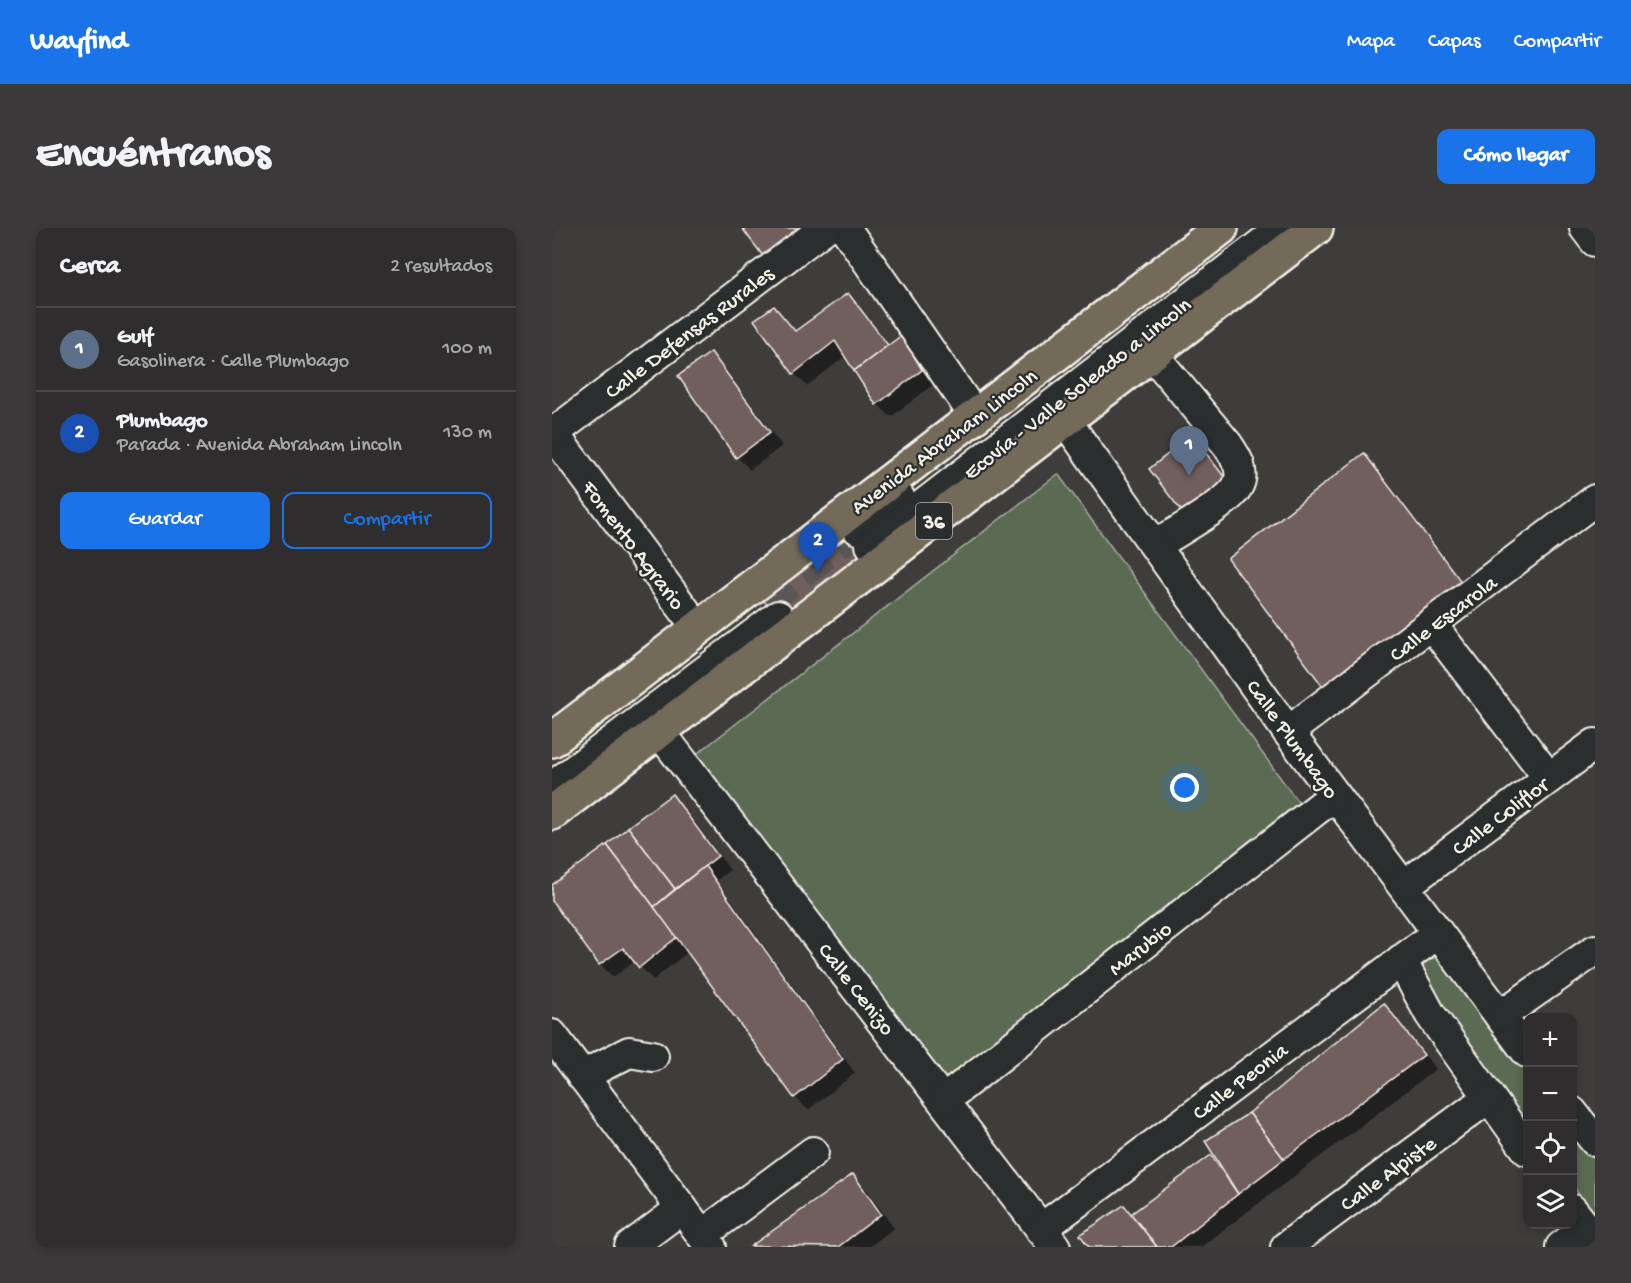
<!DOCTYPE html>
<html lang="es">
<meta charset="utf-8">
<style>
:root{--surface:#2f2d2d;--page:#3b3939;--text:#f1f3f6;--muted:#a7a8aa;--line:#4a4949;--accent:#1a73e8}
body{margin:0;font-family:"Gochi Hand",sans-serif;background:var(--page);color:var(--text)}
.controls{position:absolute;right:18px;bottom:18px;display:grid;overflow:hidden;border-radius:12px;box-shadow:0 3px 9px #0003}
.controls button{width:54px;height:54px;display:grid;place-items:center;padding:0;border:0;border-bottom:2px solid var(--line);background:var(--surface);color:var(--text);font:30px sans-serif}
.you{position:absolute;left:633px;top:560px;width:21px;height:21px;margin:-15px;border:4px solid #fff;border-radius:50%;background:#1a73e8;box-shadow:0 0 0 9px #1a73e833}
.badge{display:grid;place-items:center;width:39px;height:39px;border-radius:50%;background:var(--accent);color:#fff;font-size:20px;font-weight:700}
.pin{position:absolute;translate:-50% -50px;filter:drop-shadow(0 2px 3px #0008)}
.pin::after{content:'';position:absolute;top:32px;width:21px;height:18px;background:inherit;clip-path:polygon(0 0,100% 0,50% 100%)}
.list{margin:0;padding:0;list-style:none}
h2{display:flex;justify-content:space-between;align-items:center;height:78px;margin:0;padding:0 24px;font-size:26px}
h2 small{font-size:20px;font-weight:400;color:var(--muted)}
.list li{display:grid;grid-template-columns:39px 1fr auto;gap:18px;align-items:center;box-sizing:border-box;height:84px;padding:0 24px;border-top:2px solid var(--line)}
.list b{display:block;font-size:22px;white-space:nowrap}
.list p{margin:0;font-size:20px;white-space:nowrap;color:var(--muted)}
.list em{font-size:20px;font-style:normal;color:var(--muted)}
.actions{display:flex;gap:12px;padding:18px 24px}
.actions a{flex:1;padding:14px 0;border:2px solid var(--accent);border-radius:12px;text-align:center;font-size:21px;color:var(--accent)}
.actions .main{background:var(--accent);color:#fff}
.icon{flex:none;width:33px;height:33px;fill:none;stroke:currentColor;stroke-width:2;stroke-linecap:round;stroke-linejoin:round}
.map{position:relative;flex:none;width:1043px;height:1019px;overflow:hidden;border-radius:12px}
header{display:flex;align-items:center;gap:36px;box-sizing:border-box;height:84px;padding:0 30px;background:var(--accent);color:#fff}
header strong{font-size:28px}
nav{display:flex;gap:33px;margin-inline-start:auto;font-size:21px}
.intro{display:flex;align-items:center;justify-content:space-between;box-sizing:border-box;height:144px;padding:0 36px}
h1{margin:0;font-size:42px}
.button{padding:15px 27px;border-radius:12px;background:var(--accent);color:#fff;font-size:21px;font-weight:700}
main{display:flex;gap:36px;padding:0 36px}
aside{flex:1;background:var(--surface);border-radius:12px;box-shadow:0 3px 9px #0003}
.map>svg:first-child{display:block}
.green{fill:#5a6a53;stroke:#a7ae9e;stroke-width:1.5}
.shadow{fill:#0007}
.building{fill:#715e5d;stroke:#f4f1e8;stroke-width:1.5}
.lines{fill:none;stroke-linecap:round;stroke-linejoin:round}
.minor-tunnel{stroke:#5a5756;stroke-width:30;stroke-dasharray:30 15;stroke-linecap:butt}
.minor-casing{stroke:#f4f1e8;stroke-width:34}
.major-casing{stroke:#f4f1e8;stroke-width:38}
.minor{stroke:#2a2d2e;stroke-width:30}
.major{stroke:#736a5a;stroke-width:33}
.labels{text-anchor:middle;stroke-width:4.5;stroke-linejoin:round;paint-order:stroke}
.shield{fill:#2a2d2e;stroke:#b7b6b0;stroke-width:1.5}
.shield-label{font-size:21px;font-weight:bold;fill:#f4f1e8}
.street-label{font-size:22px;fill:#f4f1e8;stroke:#2a2d2e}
</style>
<header>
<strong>Wayfind</strong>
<nav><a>Mapa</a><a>Capas</a><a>Compartir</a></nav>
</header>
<div class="intro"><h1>Encuéntranos</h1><a class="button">Cómo llegar</a></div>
<main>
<aside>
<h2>Cerca<small>2 resultados</small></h2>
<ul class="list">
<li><span class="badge" style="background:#5c6f8a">1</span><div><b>Gulf</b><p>Gasolinera · Calle Plumbago</p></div><em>100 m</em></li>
<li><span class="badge" style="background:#1a4fb4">2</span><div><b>Plumbago</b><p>Parada · Avenida Abraham Lincoln</p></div><em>130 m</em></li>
</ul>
<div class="actions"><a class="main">Guardar</a><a>Compartir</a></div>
</aside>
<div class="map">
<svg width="1043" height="1019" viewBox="0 0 1043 1019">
<rect width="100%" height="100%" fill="#3f3c3c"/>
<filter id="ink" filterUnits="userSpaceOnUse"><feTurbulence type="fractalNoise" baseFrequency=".0167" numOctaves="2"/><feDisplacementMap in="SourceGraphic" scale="12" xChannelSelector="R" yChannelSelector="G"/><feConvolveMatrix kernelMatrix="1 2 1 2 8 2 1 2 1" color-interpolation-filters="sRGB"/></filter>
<g filter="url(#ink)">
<!-- green -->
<g class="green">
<polygon points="506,246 752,582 391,852 145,526"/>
<polygon points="883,730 894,730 975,838 975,896 871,753 871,738 875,731"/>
<polygon points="1020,897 1043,927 1043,989 1021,958"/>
</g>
<!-- shadow -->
<g class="shadow">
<polygon points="295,67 338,118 349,109 363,122 382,156 339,189 325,176 295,127 255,158 242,145 222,80 244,104"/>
<polygon points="159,126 172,139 230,218 198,242 185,229"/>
<polygon points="812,227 825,240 923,370 787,472"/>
<polygon points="120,568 133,581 178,642 165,652 303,845 256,882 243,869 137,723 101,752 83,733 61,749 48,736 0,670 0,659"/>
<polygon points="832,777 884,841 649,1019 539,1019 659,929 671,941 698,886"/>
<polygon points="301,948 314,961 342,1000 317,1019 201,1018"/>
</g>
<!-- building -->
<g class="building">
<polygon points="190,0 252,0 214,32"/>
<polygon points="296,65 336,117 302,143 283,113 241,146 202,92 222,78 243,103"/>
<polygon points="350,107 370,142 324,177 302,143"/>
<polygon points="159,124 218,204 184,230 126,148"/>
<polygon points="640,207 677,255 634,289 597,241"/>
<polygon points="812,225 911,356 772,460 676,331"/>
<polygon points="302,297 322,321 230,393 208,368"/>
<polygon points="120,566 166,628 123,661 76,599"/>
<polygon points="76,599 123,661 102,679 55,617"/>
<polygon points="55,617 125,709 87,740 71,720 47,737 0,673 0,657"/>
<polygon points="153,638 291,831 242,870 102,679"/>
<polygon points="832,775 872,827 732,931 697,885"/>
<polygon points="697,885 732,931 686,966 653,913"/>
<polygon points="659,927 686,966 619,1019 605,1019 579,986"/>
<polygon points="301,946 329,986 286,1019 199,1018"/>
<polygon points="572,977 605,1019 537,1019 528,1007"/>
</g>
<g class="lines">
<!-- minor-tunnel -->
<polyline class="minor-tunnel" points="214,374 306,301"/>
<!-- minor casing -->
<g class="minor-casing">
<g id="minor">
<polyline points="293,0 423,188"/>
<polyline points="1033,0 1043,13"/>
<path d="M601 127 675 216C684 229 694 244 685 259 676 276 622 305 604 317"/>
<polyline points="513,192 736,504 975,824"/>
<polyline points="0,204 145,399"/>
<polyline points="0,206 273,0"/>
<polyline points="306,301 347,269"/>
<polyline points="319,317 730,0"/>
<polyline points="879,396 997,550"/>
<polyline points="107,503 503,1019"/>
<polyline points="736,504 1043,272"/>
<polyline points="0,559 226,388"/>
<polyline points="852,658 1043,516"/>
<polyline points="849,732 878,786 975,922"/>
<polyline points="948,788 1043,722"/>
<polyline points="0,807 159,1019"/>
<polyline points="30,848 77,824 101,828"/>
<polyline points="392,872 783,567"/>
<polyline points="1020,884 1043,913"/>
<polyline points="1020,982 1043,1011"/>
<polyline points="489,1001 886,705"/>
<polyline points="150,1007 261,924"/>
<polyline points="78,1019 130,980"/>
<polyline points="734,1019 936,870"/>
<polyline points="1009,1019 1034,1000"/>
</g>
</g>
<!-- major casing -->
<g class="major-casing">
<g id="major">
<polyline points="0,512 669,0"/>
<polyline points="0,585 764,0"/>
</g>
</g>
<!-- minor -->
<use href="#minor" class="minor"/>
<!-- major -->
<use href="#major" class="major"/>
</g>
</g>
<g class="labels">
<!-- shield labels -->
<rect class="shield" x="364" y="275" width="36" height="36" rx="4.5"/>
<g class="shield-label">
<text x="382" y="300">36</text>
</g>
<!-- street labels -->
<g class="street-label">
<text transform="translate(136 103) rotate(-37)" y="8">Calle Defensas Rurales</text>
<text transform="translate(524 159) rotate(-38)" y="8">Ecovía - Valle Soleado a Lincoln</text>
<text transform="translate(391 212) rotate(-37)" y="8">Avenida Abraham Lincoln</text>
<text transform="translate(83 316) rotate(53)" y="8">Fomento Agrario</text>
<text transform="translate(890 389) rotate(-37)" y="8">Calle Escarola</text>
<text transform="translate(742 510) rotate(54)" y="8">Calle Plumbago</text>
<text transform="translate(947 587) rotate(-37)" y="8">Calle Coliflor</text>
<text transform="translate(587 719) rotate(-38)" y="8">Marubio</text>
<text transform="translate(306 760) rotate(52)" y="8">Calle Cenizo</text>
<text transform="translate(687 852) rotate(-37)" y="8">Calle Peonia</text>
<text transform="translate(835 944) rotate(-36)" y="8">Calle Alpiste</text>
</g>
</g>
</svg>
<div class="controls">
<button>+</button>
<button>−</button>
<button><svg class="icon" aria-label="locate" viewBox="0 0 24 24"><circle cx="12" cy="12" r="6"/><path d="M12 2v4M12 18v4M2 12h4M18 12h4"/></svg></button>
<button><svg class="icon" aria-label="layers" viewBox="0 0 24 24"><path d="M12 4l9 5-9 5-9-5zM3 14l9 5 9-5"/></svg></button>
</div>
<div class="you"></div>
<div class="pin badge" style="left:637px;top:248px;background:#5c6f8a">1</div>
<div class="pin badge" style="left:266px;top:344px;background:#1a4fb4">2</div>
</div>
</main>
